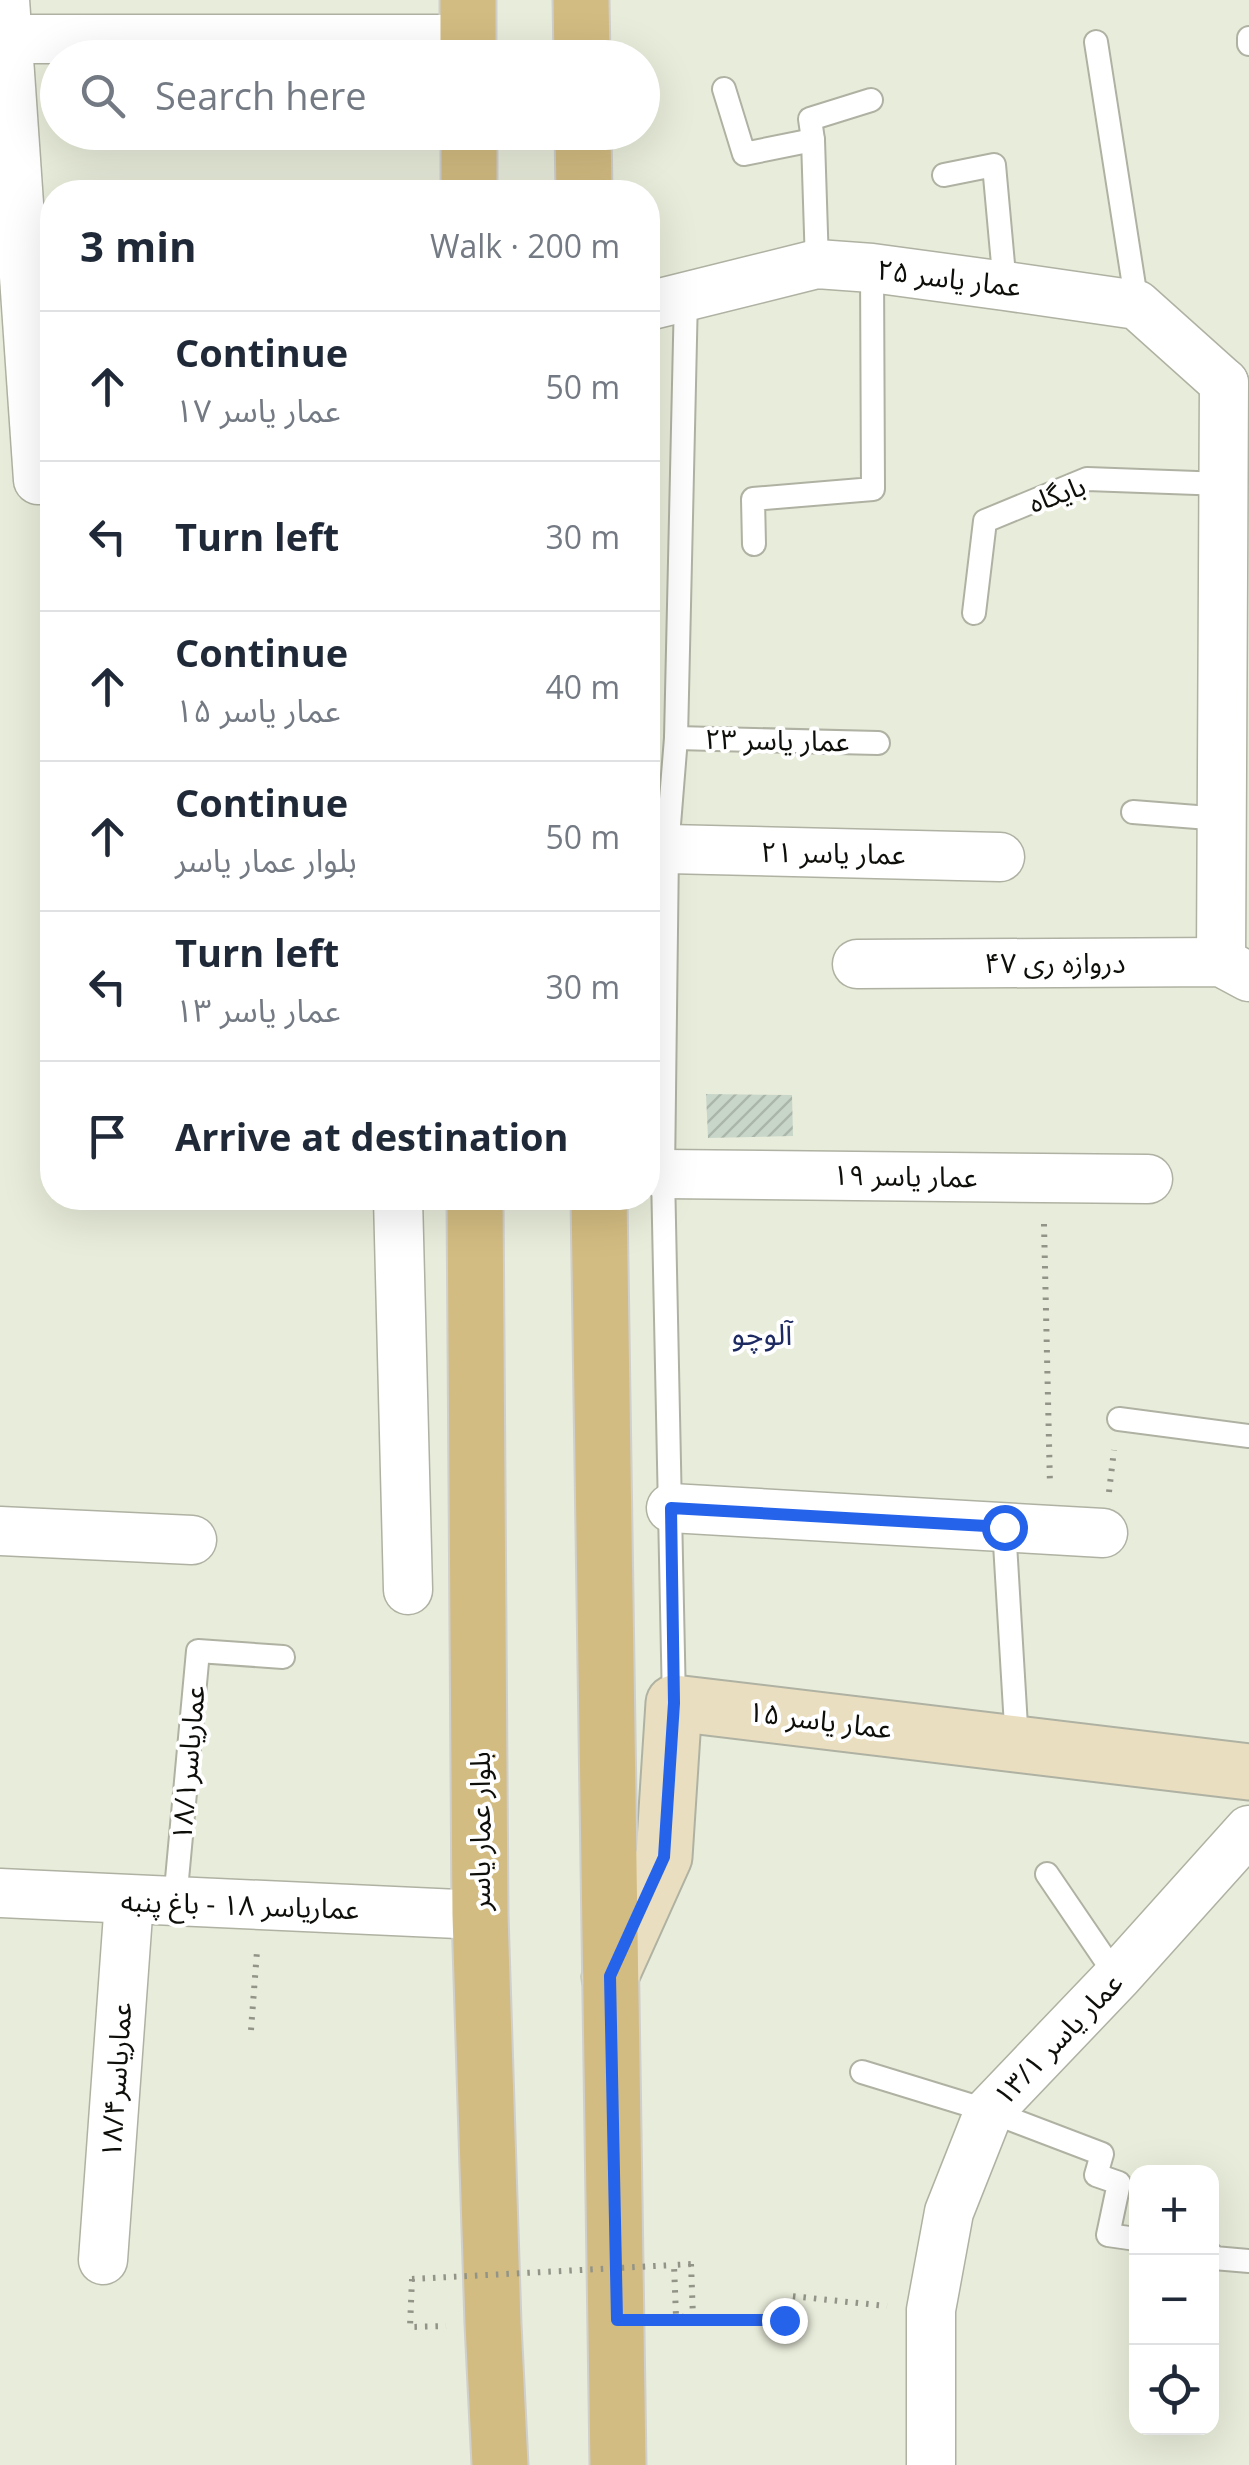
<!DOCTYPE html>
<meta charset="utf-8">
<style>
:root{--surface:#fff;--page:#f6f6f7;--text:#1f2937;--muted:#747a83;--line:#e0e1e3}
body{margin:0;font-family:"Open Sans","Noto Sans Arabic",sans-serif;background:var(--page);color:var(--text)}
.controls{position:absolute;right:30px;bottom:30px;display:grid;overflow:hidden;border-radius:20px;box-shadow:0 10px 40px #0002}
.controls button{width:90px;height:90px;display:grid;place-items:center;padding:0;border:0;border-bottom:2px solid var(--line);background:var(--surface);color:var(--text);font:50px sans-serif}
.stop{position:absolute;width:30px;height:30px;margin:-22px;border:8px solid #2563eb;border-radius:50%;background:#fff}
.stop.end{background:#2563eb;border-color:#fff;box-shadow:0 2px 10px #0008}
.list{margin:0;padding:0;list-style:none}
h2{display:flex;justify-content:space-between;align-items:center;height:130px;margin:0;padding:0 40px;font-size:42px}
h2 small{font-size:32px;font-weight:400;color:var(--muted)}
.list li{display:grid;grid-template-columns:65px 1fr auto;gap:30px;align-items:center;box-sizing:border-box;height:150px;padding:0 40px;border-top:2px solid var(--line)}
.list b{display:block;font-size:38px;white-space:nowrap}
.list p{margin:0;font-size:32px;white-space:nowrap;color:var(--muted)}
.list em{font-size:32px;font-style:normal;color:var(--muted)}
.icon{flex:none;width:55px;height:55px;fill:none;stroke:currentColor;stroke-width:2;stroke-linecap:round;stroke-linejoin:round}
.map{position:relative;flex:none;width:1249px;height:2465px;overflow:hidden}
.search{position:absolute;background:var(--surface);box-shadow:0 10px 40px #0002;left:40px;top:40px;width:620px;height:110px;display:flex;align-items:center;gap:25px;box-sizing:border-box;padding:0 35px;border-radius:55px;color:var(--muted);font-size:38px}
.panel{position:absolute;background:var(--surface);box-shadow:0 10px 40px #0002;left:40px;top:180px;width:620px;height:1030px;border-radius:40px}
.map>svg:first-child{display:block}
.building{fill:url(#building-hatch)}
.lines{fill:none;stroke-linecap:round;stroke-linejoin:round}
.lane-casing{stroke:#afb2a2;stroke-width:26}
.street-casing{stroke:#afb2a2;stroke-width:51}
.secondary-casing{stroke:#afb2a2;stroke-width:59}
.primary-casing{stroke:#cfcfce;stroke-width:59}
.path{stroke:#929488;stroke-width:6;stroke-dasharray:2.5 8;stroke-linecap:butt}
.lane{stroke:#fff;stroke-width:22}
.street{stroke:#fff;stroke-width:48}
.secondary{stroke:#e9dec0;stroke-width:55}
.primary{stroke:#d3bc82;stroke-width:55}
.path-bridge{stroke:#929488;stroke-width:6;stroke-dasharray:2.5 8;stroke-linecap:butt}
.route{stroke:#2563eb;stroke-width:12}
.labels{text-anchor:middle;stroke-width:8;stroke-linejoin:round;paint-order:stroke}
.street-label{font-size:28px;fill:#0e0f0a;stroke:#fff}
.neighbourhood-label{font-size:30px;fill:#1d2a62;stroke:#fff}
</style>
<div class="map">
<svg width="1249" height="2465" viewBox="0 0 1249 2465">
<defs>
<pattern id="building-hatch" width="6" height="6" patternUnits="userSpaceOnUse" patternTransform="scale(2.5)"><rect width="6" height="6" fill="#c8d6c9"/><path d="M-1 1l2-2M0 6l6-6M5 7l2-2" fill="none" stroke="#abb6ab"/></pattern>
</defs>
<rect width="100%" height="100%" fill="#e8ecda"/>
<!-- building -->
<polygon class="building" points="706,1094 792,1095 793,1136 708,1138"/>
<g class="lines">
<!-- lane casing -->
<g class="lane-casing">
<g id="lane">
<polyline points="1249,38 1249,44"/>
<polyline points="1096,42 1137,305"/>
<polyline points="724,89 744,154 813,140"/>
<polyline points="944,175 994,165 1005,286"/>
<polyline points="817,264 813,140 810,119 871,100"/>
<polyline points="754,544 753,499 873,489 872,268"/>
<polyline points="974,613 985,521 1087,479 1224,484"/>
<polyline points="676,738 878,743"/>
<polyline points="1133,812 1222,819"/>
<polyline points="1119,1419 1249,1436"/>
<polyline points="1004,1527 1017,1743"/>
<polyline points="674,1703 663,1174 667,849 676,738 686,296"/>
<polyline points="1047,1874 1117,1977"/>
<polyline points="175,1901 198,1651 283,1657"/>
<polyline points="862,2072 989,2111 1102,2154 1096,2175 1119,2183 1108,2235 1136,2239"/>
<polyline points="1212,2255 1214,2258 1249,2261"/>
</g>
</g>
<!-- street casing -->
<g class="street-casing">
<g id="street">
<polyline points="5,0 38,480"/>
<polyline points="7,39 468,39"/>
<polyline points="648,306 817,264 872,268 1005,286 1137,305 1224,383"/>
<polyline points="667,849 1000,857"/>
<polyline points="1221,962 1224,383"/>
<polyline points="857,964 1221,962 1249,977"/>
<polyline points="663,1174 1148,1179"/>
<polyline points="398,1198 408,1590"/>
<polyline points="671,1508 1103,1533"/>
<polyline points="0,1531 192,1540"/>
<polyline points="0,1893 480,1915"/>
<polyline points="103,2260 129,1901"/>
<polyline points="931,2465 931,2310 949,2212 989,2111 1117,1977 1249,1830"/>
</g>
</g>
<!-- secondary casing -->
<g class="secondary-casing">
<polyline id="secondary" points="610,1977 664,1857 674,1703 1249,1772"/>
</g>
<!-- primary casing -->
<g class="primary-casing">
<g id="primary">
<polyline points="468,0 468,58"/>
<polyline points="581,0 582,58"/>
<polyline points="469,132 469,192"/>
<polyline points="583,132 584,192"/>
<polyline points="475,1198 480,1915 493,2324 500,2465"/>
<polyline points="599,1198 618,2465"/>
</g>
</g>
<!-- path -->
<g class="path">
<polyline points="1044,1224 1050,1486"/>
<polyline points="1109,1492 1114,1450"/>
<polyline points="251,2030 257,1951"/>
<polygon points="691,2264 693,2318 676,2316 674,2265"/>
<polyline points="412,2279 410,2327 446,2326"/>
<polyline points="663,2320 784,2319 791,2296 887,2306"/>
</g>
<!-- lane -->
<use href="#lane" class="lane"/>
<!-- street -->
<use href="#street" class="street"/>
<!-- secondary -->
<use href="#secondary" class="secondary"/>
<!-- primary -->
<use href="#primary" class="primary"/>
<!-- path-bridge -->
<polyline class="path-bridge" points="412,2279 674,2265"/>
</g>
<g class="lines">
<!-- route -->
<polyline class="route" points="784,2320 617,2320 610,1976 664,1857 674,1703 671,1508 1004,1527"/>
</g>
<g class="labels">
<!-- street labels -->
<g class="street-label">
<text transform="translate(949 278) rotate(7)" y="10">عمار یاسر ۲۵</text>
<text transform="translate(1057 494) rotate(-20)" y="10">بایگاه</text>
<text transform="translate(777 740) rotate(1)" y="10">عمار یاسر ۲۳</text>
<text transform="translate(833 853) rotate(1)" y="10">عمار یاسر ۲۱</text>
<text x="1055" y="973">دروازه ری ۴۷</text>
<text transform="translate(905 1176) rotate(1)" y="10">عمار یاسر ۱۹</text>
<text transform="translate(820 1720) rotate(7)" y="10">عمار یاسر ۱۵</text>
<text transform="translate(188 1763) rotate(-85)" y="10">عماریاسر۱۸/۱</text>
<text transform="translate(480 1831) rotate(-90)" y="10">بلوار عمار یاسر</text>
<text transform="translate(240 1905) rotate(2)" y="10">عماریاسر ۱۸ - باغ پنبه</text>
<text transform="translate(1058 2039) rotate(-46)" y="10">عمار یاسر ۱۳/۱</text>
<text transform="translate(116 2080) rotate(-86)" y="10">عماریاسر۱۸/۴</text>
</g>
<!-- neighbourhood labels -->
<g class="neighbourhood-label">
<text x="762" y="1345">آلوچو</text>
</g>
</g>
</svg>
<div class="controls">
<button>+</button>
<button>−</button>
<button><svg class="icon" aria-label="locate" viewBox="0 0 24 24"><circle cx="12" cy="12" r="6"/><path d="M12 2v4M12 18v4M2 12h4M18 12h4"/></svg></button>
</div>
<div class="stop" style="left:1004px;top:1527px"></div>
<div class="stop end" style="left:784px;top:2320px"></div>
<div class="search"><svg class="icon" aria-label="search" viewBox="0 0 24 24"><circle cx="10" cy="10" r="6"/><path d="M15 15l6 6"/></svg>Search here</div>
<section class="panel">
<h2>3 min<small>Walk · 200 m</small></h2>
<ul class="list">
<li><svg class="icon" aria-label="ahead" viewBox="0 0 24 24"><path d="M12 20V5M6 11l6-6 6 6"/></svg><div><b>Continue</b><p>عمار یاسر ۱۷</p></div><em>50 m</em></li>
<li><svg class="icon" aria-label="left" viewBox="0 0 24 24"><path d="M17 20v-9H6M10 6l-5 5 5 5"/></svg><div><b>Turn left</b></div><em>30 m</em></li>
<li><svg class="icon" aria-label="ahead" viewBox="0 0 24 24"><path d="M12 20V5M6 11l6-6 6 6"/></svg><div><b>Continue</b><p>عمار یاسر ۱۵</p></div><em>40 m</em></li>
<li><svg class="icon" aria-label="ahead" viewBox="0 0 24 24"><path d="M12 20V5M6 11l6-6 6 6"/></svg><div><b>Continue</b><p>بلوار عمار یاسر</p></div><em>50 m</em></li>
<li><svg class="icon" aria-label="left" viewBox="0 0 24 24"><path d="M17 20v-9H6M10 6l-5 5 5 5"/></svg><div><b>Turn left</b><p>عمار یاسر ۱۳</p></div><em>30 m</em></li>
<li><svg class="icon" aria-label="arrive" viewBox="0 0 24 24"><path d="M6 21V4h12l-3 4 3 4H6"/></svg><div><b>Arrive at destination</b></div></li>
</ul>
</section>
</div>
